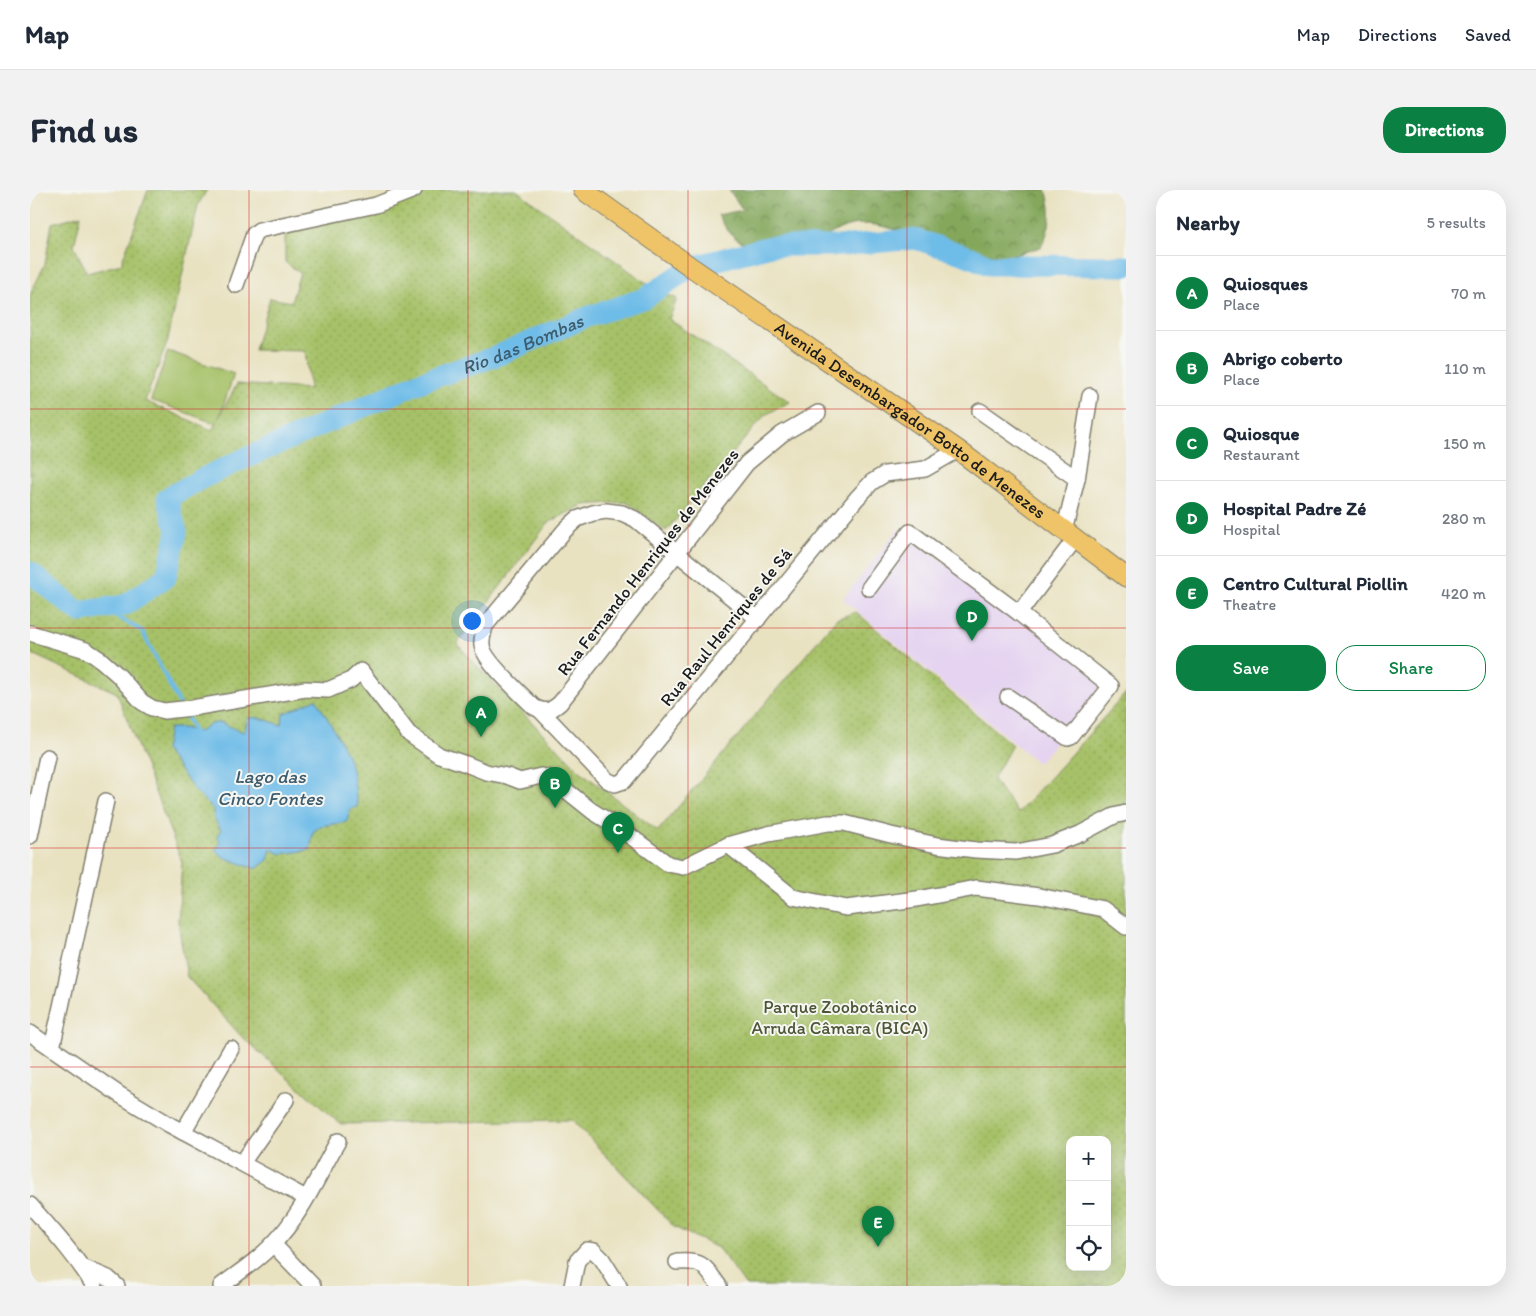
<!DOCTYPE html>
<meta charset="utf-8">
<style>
:root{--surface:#fff;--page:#f2f2f3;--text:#1f2937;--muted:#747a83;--line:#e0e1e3;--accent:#0b8043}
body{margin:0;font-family:Itim,sans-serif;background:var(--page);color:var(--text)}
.controls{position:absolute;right:15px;bottom:15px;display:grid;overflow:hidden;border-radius:10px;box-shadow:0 5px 20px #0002}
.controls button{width:45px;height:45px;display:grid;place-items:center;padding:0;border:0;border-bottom:1px solid var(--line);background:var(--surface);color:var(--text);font:25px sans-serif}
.you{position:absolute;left:441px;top:430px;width:18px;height:18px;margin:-12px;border:4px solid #fff;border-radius:50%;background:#1a73e8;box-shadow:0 0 0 8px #1a73e833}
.badge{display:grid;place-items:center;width:32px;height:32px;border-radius:50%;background:var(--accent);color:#fff;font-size:16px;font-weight:700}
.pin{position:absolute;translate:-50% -41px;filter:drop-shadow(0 1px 2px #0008)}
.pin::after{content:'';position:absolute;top:26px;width:18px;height:15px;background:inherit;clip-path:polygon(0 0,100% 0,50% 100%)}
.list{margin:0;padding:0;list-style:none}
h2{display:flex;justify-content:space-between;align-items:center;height:65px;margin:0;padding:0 20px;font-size:21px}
h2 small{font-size:16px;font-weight:400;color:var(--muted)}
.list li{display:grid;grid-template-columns:32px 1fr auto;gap:15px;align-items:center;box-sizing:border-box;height:75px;padding:0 20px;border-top:1px solid var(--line)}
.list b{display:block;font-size:19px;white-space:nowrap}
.list p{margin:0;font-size:16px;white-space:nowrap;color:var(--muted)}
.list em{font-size:16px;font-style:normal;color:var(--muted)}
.actions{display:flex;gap:10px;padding:15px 20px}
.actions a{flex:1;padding:11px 0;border:1px solid var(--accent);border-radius:20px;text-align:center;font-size:18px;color:var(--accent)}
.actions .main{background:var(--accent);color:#fff}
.icon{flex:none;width:28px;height:28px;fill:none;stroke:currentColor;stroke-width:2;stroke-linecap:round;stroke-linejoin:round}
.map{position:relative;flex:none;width:1096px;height:1096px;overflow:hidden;border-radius:20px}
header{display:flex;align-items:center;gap:30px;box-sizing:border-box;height:70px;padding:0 25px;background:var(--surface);border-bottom:1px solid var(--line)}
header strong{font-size:24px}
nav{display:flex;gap:28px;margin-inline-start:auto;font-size:18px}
.intro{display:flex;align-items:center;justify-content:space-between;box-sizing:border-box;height:120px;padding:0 30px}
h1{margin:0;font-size:35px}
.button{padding:12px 22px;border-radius:20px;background:var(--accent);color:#fff;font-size:18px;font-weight:700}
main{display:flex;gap:30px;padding:0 30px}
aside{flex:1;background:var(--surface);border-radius:20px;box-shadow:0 5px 20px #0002}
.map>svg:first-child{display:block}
.built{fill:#e5d3f1}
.green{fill:#a6c167;stroke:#616e42}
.forest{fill:url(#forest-crowns);stroke:#50623c}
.park{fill:url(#park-dots);stroke:#616e42;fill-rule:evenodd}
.water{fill:#6ebce8;stroke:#456c82}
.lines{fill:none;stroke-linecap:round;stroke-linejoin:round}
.stream{stroke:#6ebce8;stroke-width:4}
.river{stroke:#6ebce8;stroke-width:21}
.minor-casing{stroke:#827f6e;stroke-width:18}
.major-casing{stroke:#827f6e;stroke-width:21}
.minor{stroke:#fff;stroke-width:15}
.major{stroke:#efc469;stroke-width:19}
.grid{fill:none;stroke:#d62828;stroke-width:1;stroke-opacity:0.55}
.labels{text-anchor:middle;stroke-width:4;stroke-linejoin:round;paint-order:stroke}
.street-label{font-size:18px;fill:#1c1c1c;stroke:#f6f6f2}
.park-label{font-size:18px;fill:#4c5636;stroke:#f6f6f2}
.water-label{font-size:19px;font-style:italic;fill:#3d5c6e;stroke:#f6f6f2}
</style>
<header>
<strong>Map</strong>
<nav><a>Map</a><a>Directions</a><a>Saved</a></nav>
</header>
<div class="intro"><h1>Find us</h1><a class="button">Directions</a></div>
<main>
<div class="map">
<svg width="1096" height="1096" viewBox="0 0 1096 1096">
<defs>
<pattern id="forest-crowns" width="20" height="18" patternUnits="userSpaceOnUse" patternTransform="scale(1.25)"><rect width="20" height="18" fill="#84a75c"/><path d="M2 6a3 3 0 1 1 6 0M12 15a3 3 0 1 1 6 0" fill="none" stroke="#6b874b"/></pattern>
<pattern id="park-dots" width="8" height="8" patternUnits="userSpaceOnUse" patternTransform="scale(1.25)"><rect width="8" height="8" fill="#a6c167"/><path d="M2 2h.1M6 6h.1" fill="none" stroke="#8ea559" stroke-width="1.8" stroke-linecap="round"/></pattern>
</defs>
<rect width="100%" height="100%" fill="#f6f6f2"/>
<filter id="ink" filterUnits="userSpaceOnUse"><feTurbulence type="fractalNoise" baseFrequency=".02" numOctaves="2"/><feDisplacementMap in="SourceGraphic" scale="10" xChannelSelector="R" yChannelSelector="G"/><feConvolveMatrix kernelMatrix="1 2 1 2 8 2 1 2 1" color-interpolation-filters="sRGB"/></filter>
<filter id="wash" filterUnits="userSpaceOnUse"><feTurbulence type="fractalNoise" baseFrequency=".0096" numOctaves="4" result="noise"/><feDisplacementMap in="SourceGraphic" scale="20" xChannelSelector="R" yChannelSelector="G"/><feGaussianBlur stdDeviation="1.12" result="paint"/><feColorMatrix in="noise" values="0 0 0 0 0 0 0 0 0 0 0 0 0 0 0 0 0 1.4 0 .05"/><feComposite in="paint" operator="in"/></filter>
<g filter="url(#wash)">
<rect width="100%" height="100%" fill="#e9e2c1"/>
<!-- built -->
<polygon class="built" points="868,339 1078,494 1008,573 813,409"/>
<!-- green -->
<polygon class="green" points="138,161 204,184 187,234 121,210"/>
<!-- forest -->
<path class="forest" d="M699 0H1016C1023 19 1021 39 1011 57 1001 60 989 64 978 66 963 67 948 61 934 57 918 52 902 50 886 46 869 41 851 34 834 34 799 32 779 72 742 64 731 61 717 56 707 49 699 44 693 34 688 25L713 20Z"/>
<!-- park -->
<path class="park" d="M118 0H177L168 15 137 153 115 211 182 240 207 194 280 199 275 161 224 160 240 108 261 112 270 83 255 72V42L348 19 400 0H486L625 99 647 109 639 129 760 212 735 225 636 341 596 312 553 315 518 333 427 454 471 501 550 581 628 641 806 429 826 422 982 555 963 589 988 623 1096 503V1096H716L688 1058 644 1037 542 930 310 934 212 847 157 787 148 732 152 672 87 503 0 463V105L15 74 22 33 51 25 44 56 57 83 91 74ZM1040 950H1077V1077H1040Z"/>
<!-- water -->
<path class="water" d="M286 509C299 532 315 555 322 580 325 592 325 604 328 616L320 620 317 632 291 636 283 642 280 660 251 664 241 659 238 670 226 679 195 668 185 660 190 653 187 645 191 640 184 629 183 619 166 602 135 560 139 538H154L169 542 178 535 190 532 198 536 214 542 218 528C232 526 239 532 252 535L253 524Z"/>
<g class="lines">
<!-- stream -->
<g class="stream">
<polyline points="74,419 112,441 150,515"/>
<polyline points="155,523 165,544"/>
</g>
<!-- river -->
<path class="river" id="s1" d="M0 382 49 422 95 415 136 387 147 342 137 308 171 289 209 271 391 192 464 167 557 127 615 108 661 77 741 56H809L885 49 935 65 959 75 1096 76"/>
</g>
</g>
<g filter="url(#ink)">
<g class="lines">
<!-- minor casing -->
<g class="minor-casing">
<g id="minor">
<polyline points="206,95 224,44 229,40 346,15 384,0"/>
<polyline points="950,221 1047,289 1034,341"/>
<polyline points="1047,289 1060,206"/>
<polyline points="839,398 880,342 989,423 1045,349"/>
<path d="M728 429 605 329 592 323 576 321 563 323 547 329 535 340 455 436C454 442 451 449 452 455 453 470 492 505 504 517 515 523 521 521 530 513L717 273 752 244 788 223"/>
<polyline points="0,443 56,460 71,470 88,485 112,512 122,518 134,521 162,518 275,499 298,500 321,490 331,481 379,544 409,565 436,574 456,582 477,586 490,591 511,586 522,589 562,621 588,637 638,674 653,677 698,655 738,644 798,633 814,633 861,645 907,655 946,660 986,662 1022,655 1050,644 1084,626 1096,623"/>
<polyline points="978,507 1038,548 1041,547 1081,496 989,423"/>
<polyline points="511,521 577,590 585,594 594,591 827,308 842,292 855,284 895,279 928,260"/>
<polyline points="0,646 17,567"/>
<polyline points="698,655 763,707 816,718 887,709 946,698 1009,706 1073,719 1096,737"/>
<polyline points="0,843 90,905 140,935 276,1008"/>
<polyline points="22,858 76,611"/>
<polyline points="153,942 201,859"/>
<polyline points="212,973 256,910"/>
<path d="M0 1015C23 1041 46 1066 64 1096"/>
<polyline points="243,1054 283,1096"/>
<path d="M647 1072C674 1070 674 1076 689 1096"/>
<polyline points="52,1077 78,1088 87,1096"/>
<path d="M191 1096C208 1083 227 1071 242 1055 271 1026 288 986 308 951"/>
<polyline points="542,1096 547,1071 557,1060 564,1061 572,1069 589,1096"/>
</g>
</g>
<!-- major casing -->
<g class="major-casing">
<g id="major">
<path id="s2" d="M553 0 661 77 928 260 1096 387"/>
</g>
</g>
<!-- minor -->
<use href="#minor" class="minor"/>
<!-- major -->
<use href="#major" class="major"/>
</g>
</g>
<!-- grid -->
<path class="grid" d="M219 0V1096M438 0V1096M658 0V1096M877 0V1096M0 219H1096M0 438H1096M0 658H1096M0 877H1096"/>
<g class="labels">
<!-- street labels -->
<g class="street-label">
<text dy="6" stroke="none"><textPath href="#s2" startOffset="400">Avenida Desembargador Botto de Menezes</textPath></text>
<text transform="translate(618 372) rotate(-52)" y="6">Rua Fernando Henriques de Menezes</text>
<text transform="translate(696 437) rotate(-51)" y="6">Rua Raul Henriques de Sá</text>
</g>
<!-- park labels -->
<g class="park-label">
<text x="810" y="823">Parque Zoobotânico<tspan x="810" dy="21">Arruda Câmara (BICA)</tspan></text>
</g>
<!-- water labels -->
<g class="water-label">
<text dy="7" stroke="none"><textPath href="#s1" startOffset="629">Rio das Bombas</textPath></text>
<text x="240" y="593">Lago das<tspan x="240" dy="22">Cinco Fontes</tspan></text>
</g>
</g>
</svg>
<div class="controls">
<button>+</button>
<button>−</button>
<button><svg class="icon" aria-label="locate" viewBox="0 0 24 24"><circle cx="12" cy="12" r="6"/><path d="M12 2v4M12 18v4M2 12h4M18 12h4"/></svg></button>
</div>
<div class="you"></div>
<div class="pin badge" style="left:451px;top:547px">A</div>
<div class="pin badge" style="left:525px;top:618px">B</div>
<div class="pin badge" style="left:588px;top:663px">C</div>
<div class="pin badge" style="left:942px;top:451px">D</div>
<div class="pin badge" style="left:848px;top:1057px">E</div>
</div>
<aside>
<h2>Nearby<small>5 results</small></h2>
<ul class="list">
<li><span class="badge">A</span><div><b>Quiosques</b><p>Place</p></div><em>70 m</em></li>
<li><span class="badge">B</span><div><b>Abrigo coberto</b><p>Place</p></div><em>110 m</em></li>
<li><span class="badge">C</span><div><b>Quiosque</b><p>Restaurant</p></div><em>150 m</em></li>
<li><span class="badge">D</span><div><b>Hospital Padre Zé</b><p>Hospital</p></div><em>280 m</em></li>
<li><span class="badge">E</span><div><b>Centro Cultural Piollin</b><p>Theatre</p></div><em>420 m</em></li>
</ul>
<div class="actions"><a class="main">Save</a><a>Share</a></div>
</aside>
</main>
